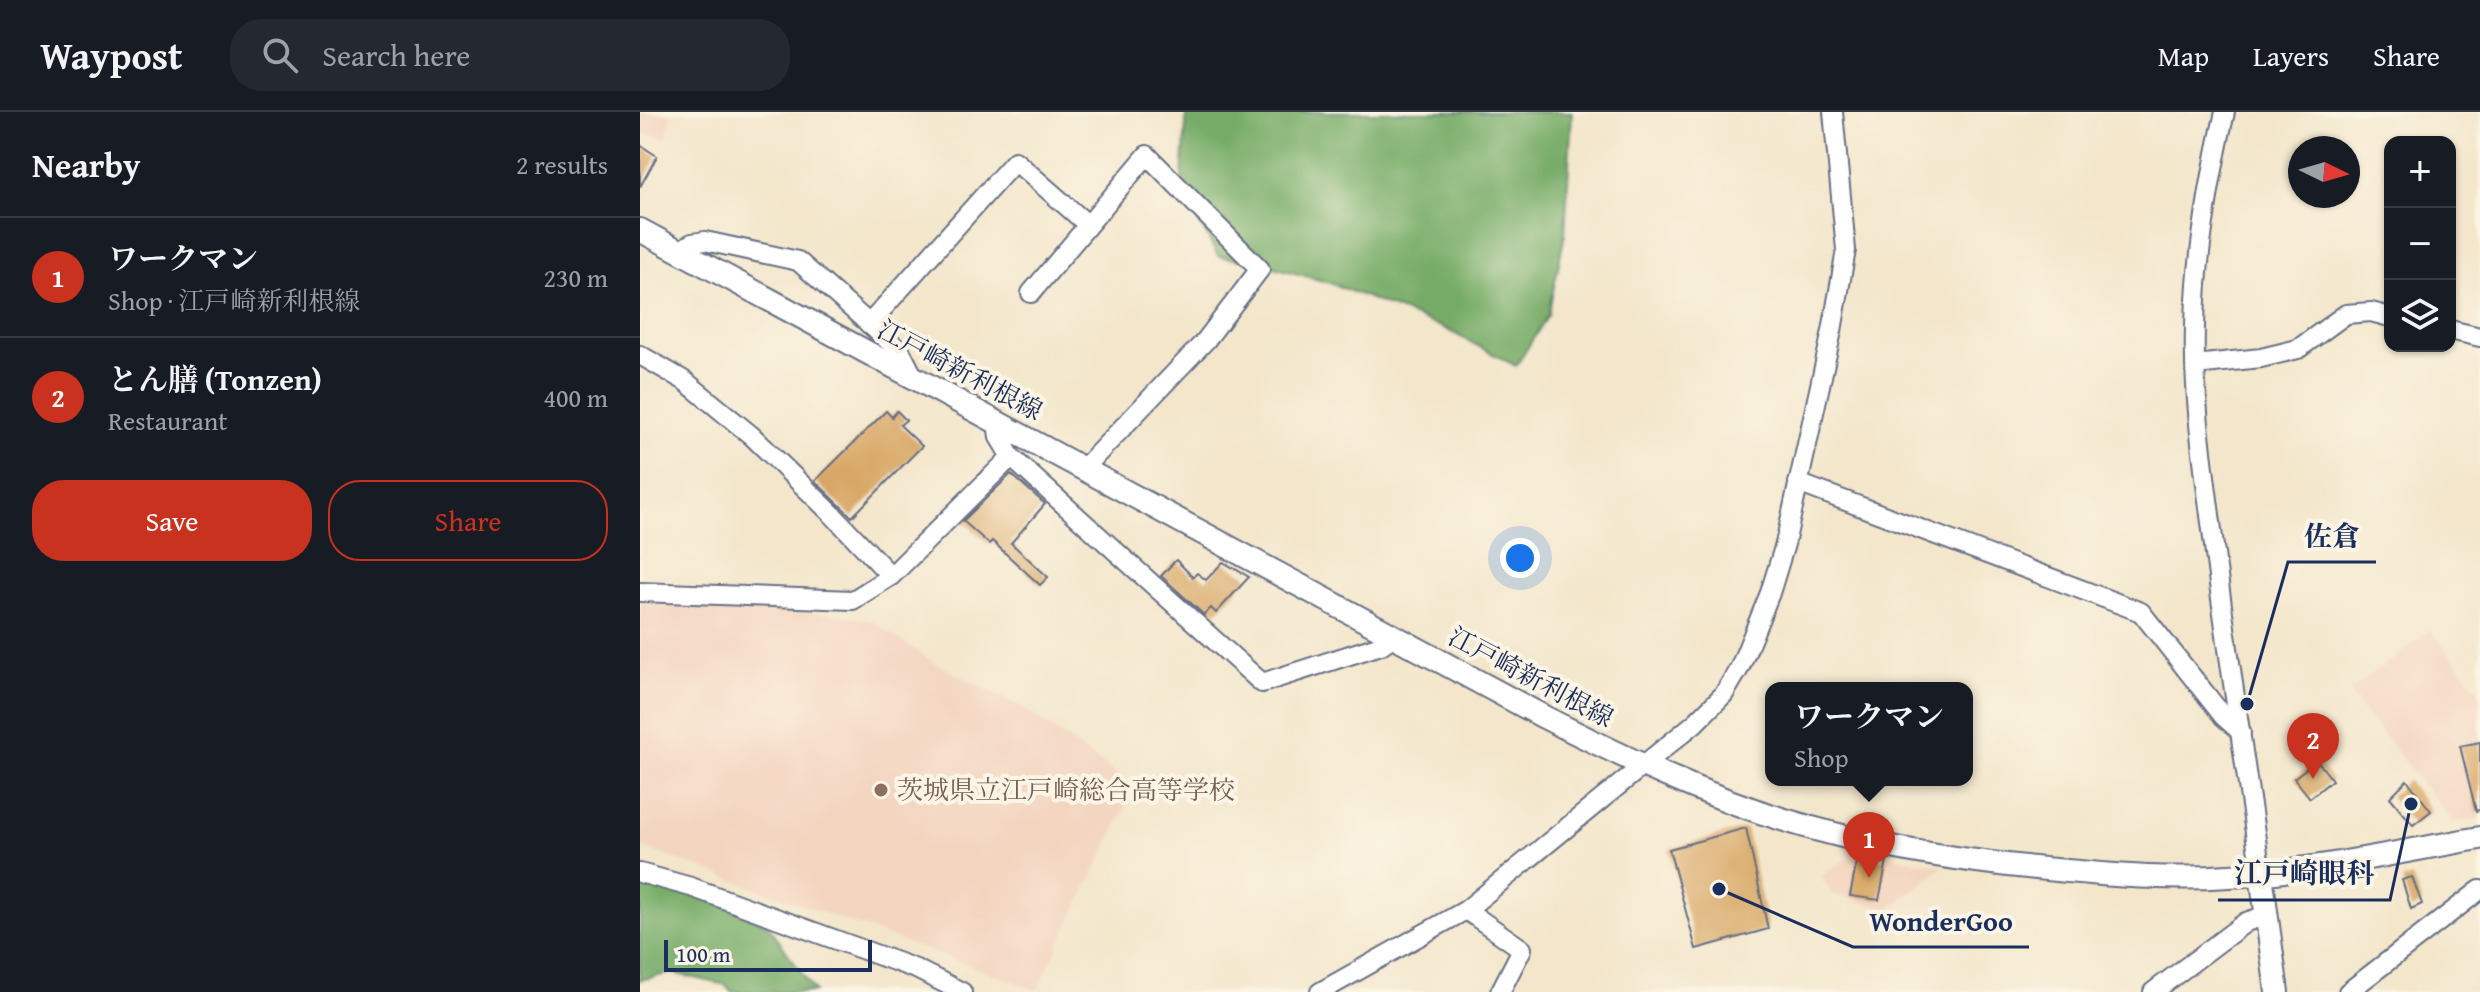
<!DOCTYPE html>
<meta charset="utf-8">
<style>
:root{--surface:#171b24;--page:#242831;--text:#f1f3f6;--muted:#9ea1a6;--line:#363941;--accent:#c8321e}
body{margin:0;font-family:"Gentium Book Plus","Noto Serif JP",serif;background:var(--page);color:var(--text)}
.controls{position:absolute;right:24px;top:24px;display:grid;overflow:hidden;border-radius:16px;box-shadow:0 2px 6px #0004}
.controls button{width:72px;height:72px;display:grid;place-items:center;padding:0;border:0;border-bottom:2px solid var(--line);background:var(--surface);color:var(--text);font:40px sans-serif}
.compass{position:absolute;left:1648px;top:24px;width:72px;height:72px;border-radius:50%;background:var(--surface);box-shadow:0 2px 6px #0004;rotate:95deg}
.scale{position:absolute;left:24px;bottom:20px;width:208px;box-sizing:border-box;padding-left:8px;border:4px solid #1b2f5e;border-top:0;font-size:22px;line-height:28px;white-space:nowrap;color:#1b2f5e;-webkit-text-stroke:6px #fcf5e5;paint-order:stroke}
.you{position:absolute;left:880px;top:446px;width:28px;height:28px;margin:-20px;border:6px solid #fff;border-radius:50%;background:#1a73e8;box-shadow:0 0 0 12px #1a73e833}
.badge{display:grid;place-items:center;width:52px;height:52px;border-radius:50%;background:var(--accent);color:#fff;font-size:26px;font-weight:700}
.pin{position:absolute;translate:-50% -66px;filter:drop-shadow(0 2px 4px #0008)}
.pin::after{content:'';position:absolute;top:42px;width:28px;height:24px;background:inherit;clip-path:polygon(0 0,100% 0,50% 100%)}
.popup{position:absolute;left:1125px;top:570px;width:208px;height:104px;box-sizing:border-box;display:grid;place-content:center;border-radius:16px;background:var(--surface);filter:drop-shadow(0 2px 6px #0005);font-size:26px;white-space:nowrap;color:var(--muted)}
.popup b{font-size:30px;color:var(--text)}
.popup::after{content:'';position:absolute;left:50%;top:100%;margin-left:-16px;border:16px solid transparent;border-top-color:var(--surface)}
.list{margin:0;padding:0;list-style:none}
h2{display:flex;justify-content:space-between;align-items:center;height:104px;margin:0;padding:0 32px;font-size:34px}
h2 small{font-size:26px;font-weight:400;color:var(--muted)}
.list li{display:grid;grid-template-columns:52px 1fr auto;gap:24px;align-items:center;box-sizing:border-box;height:120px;padding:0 32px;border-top:2px solid var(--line)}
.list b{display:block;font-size:30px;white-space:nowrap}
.list p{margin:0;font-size:26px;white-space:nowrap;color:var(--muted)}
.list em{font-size:26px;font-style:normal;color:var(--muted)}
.actions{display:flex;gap:16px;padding:24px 32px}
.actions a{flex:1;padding:18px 0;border:2px solid var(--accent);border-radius:32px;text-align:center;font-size:28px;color:var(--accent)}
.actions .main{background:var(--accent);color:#fff}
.icon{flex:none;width:44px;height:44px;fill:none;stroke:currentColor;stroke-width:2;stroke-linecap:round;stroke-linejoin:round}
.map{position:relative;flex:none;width:1840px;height:880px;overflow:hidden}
header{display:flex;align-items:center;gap:48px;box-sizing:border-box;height:112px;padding:0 40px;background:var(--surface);border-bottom:2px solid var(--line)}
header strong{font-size:38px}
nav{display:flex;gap:44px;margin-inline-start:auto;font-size:28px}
.search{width:560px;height:72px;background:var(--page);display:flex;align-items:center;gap:20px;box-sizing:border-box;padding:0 28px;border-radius:32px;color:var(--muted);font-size:30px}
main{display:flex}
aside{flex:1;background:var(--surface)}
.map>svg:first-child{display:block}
.built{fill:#f3d4bf}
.forest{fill:#77ac68;stroke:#496e63;stroke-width:2}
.building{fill:#d8a766}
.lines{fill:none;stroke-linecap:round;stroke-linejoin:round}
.minor-casing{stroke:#676f84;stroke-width:22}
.major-casing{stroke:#676f84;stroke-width:26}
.minor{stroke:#fff;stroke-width:18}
.major{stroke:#fff;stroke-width:22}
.education-dot{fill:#8d6e63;stroke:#fcf5e5;stroke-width:3}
.labels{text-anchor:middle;stroke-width:8;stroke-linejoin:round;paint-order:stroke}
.street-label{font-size:26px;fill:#1b2f5e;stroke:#fcf5e5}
.education-label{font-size:26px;fill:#785e54;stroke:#fcf5e5;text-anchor:start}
.leader{fill:none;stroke:#1b2f5e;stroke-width:3}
.callout-dot{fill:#1b2f5e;stroke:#fcf5e5;stroke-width:3}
.callout-label{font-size:28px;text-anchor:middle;font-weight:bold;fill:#1b2f5e;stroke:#fcf5e5;stroke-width:8;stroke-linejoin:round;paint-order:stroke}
</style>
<header>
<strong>Waypost</strong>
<div class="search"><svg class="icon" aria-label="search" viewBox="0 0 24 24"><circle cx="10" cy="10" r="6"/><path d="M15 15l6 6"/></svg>Search here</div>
<nav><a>Map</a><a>Layers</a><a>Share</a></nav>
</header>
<main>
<aside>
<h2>Nearby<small>2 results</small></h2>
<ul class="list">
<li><span class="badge">1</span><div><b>ワークマン</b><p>Shop · 江戸崎新利根線</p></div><em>230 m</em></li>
<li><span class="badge">2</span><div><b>とん膳 (Tonzen)</b><p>Restaurant</p></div><em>400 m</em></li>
</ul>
<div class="actions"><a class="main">Save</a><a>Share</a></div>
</aside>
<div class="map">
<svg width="1840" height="880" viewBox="0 0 1840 880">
<rect width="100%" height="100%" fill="#fcf5e5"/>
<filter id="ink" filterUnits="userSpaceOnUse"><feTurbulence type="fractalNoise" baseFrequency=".0125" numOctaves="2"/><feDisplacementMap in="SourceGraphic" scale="16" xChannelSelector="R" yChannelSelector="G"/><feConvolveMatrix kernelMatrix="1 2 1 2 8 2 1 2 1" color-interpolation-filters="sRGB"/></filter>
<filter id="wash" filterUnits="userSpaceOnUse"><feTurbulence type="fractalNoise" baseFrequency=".006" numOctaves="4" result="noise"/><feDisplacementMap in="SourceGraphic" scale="32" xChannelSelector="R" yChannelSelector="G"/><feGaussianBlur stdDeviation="1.8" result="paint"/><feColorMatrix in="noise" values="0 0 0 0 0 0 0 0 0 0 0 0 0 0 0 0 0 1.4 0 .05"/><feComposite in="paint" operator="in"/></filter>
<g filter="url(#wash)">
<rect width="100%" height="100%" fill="#f3e6cb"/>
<!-- built -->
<g class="built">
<polygon points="0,0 31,2 27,26 0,21"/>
<polygon points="0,490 192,502 231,509 298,553 383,596 477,662 486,695 397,878 0,734"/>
<polygon points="1790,518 1840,580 1840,706 1813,710 1709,580"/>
<polygon points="1220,737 1303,755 1249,797 1191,782 1182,764"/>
</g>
<!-- forest -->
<g class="forest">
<polygon points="547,0 932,0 925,122 908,203 876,254 804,216 690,171 620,151 578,144 541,77"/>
<polygon points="0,767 56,781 128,813 175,880 92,880 86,873 32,861 0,868"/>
</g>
<g id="blocks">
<!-- building -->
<g class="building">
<polygon points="0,33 17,44 0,75"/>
<polygon points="246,299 252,305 257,299 266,308 260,313 282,334 212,405 175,369"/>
<polygon points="371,362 405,392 371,431 408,465 400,473 352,429 349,432 323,409"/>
<polygon points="536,448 553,465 557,461 566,468 583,450 609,465 576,501 571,496 564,503 521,464"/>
<polygon points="1840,630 1840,698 1836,699 1820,634"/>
<polygon points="1677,648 1692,668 1670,686 1654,666"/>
<polygon points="1767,668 1791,699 1773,713 1750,685"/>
<polygon points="1106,716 1128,817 1056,837 1029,737"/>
<polygon points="1218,743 1247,749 1239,788 1210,784"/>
<polygon points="1772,765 1782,792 1771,797 1762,768"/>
</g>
</g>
</g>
<g filter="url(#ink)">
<use href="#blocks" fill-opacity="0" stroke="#676f84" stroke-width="2"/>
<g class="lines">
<!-- minor casing -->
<g class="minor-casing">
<g id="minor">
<path d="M1585 0C1569 70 1556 143 1555 215 1553 286 1564 356 1573 426 1587 538 1605 650 1621 762"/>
<polyline points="39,139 52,131 65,129 158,149 261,240 274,266"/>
<polyline points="391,181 507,43 620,157 566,228 444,356"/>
<polyline points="229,212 375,49 447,112"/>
<polyline points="1810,218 1840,225"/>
<polyline points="0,243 45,269 112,324 192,402 251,464"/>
<polyline points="1555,253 1621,246 1658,237 1706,202 1731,200 1750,205"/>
<polyline points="371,345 622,571 741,533 754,524"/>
<polyline points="1158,371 1501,500 1583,604 1601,620"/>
<polyline points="0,480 213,488 251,464 371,345 359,325 357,310"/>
<polyline points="0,761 51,775 276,857 322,880"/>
<polyline points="826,798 882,837 860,880"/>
<polyline points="680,880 826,798 1055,611 1084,582 1100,555 1130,481 1145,432 1192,219 1206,138 1193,0"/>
<polyline points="1513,880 1606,810 1627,803"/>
<polyline points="1708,880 1840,778"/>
</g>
</g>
<!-- major casing -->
<g class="major-casing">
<g id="major">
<path d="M0 118 904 605C983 645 1062 683 1148 709 1238 737 1333 751 1427 759 1481 764 1535 768 1589 764 1674 759 1757 740 1840 726"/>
<polyline points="1621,762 1637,880"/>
</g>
</g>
<!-- minor -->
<use href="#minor" class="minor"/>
<!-- major -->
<use href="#major" class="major"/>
</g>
</g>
<!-- markers -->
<circle class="education-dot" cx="241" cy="678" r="8"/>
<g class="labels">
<!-- street labels -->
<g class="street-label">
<text transform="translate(320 258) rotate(28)" y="9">江戸崎新利根線</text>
<text transform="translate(891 565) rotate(28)" y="9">江戸崎新利根線</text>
</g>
<!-- education labels -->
<g class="education-label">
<text x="257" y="687">茨城県立江戸崎総合高等学校</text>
</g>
</g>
<!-- callouts -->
<path class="leader" d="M1607 592L1648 450H1736M1771 692L1750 788H1578M1079 777L1213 835H1389"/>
<g class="callout-dot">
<circle cx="1607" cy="592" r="8"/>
<circle cx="1771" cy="692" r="8"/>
<circle cx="1079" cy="777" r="8"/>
</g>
<g class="callout-label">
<text x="1692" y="434">佐倉</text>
<text x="1664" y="771">江戸崎眼科</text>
<text x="1301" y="819">WonderGoo</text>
</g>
</svg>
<div class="controls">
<button>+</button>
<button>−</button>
<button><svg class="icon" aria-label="layers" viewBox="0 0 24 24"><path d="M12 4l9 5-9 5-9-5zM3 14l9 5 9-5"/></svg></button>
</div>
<svg class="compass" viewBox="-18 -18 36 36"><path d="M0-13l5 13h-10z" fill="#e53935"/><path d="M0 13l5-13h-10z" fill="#9ea1a6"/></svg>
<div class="scale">100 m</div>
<div class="you"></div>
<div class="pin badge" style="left:1229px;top:766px">1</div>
<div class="popup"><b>ワークマン</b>Shop</div>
<div class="pin badge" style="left:1673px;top:667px">2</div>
</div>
</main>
